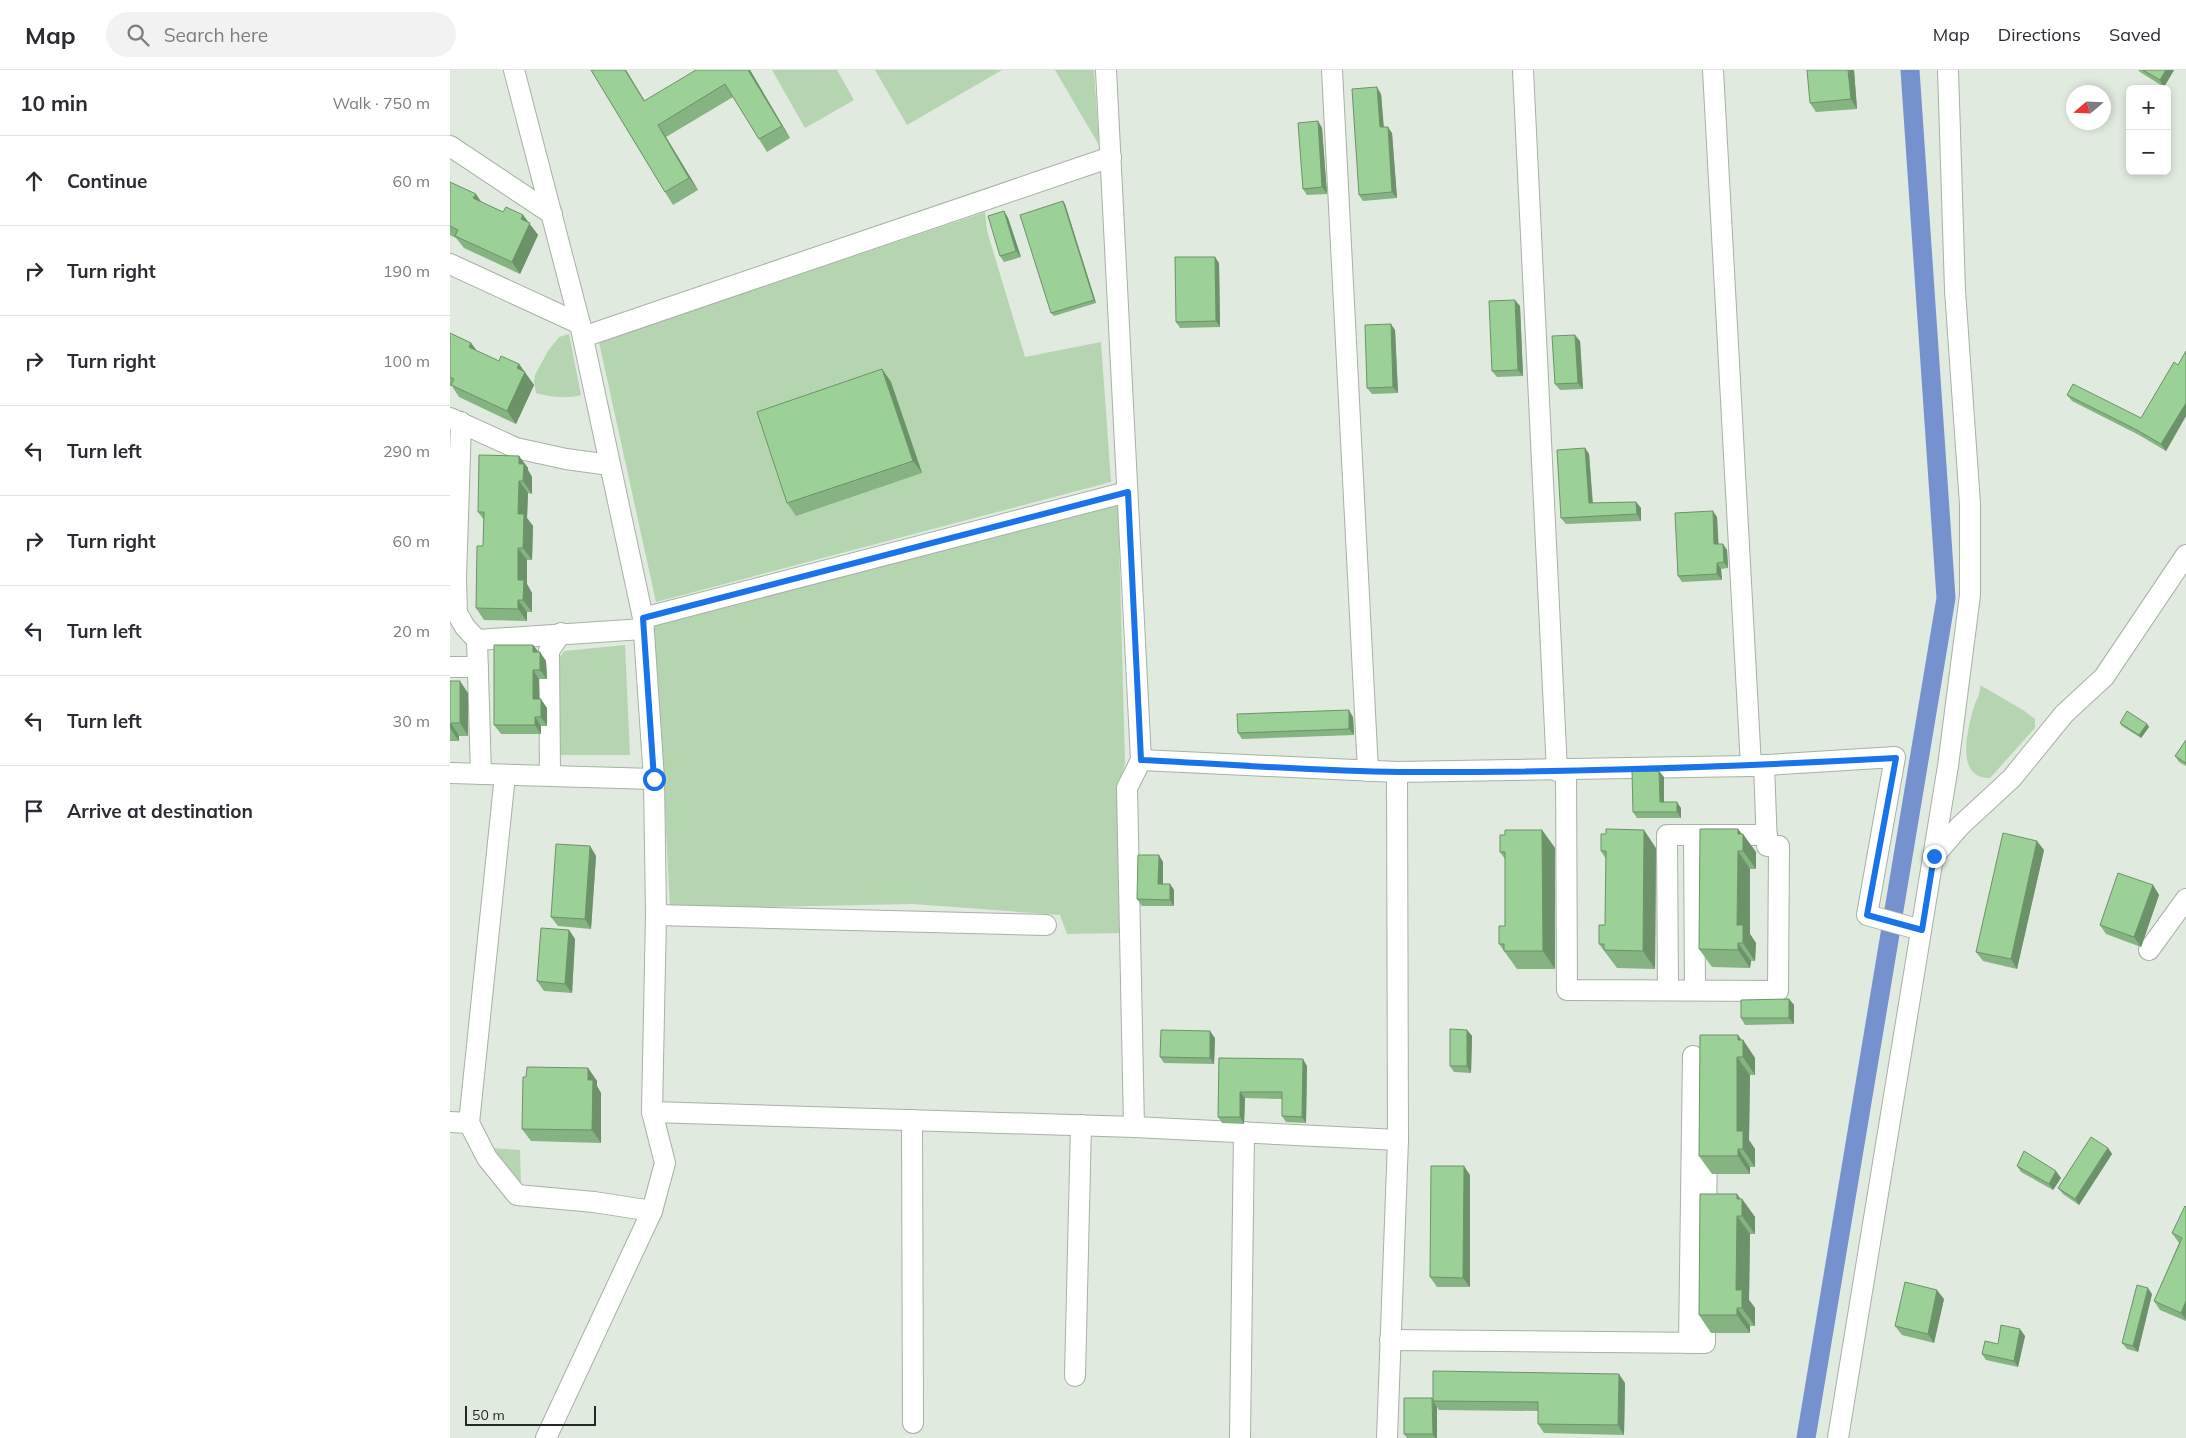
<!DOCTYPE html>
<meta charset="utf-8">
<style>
:root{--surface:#fff;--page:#f2f2f3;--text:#2b2b33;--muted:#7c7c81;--line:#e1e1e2}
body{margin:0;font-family:Mulish,sans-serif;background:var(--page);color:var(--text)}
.controls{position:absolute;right:15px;top:15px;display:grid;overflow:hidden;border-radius:8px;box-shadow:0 2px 8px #0003}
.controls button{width:45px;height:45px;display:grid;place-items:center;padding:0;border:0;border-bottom:1px solid var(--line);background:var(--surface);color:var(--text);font:25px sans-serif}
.compass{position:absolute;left:1616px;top:15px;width:45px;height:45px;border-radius:50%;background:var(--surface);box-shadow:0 2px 8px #0003;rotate:251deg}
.scale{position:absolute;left:15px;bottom:12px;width:131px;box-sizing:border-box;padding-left:5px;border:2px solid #252925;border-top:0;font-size:14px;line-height:18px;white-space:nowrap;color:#252925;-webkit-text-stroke:4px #e0eade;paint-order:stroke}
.stop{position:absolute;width:15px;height:15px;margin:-11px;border:4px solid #1a73e8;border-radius:50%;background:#fff}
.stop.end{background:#1a73e8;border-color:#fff;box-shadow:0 1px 5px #0008}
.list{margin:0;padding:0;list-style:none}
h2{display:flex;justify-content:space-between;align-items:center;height:65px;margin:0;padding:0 20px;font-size:21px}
h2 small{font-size:16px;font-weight:400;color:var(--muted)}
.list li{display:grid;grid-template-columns:32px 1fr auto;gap:15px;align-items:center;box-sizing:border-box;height:90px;padding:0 20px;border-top:1px solid var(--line)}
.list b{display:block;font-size:19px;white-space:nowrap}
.list em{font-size:16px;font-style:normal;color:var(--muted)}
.icon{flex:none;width:28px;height:28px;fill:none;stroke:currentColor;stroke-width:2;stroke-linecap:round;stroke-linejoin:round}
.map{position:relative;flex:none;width:1736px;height:1368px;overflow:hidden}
header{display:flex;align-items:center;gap:30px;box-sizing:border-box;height:70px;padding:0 25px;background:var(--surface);border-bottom:1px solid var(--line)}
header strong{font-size:24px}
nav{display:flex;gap:28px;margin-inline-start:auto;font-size:18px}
.search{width:350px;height:45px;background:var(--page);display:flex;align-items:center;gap:12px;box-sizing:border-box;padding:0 18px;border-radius:28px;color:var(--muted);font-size:19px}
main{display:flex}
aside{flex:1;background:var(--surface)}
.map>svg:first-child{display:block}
.green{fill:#b5d5b1}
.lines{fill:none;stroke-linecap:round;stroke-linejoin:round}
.canal{stroke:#7592ce;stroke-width:19}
.minor-casing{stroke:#a7b1a5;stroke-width:22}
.minor{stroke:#fff;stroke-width:20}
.wall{fill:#85b381}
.shaded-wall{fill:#6c9269}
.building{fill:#9bd096;stroke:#6c9269}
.route{stroke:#1a73e8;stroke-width:6}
</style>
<header>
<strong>Map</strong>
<div class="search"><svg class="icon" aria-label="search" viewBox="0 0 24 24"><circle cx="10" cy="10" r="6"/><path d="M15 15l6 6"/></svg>Search here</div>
<nav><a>Map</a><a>Directions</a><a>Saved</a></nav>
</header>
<main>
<aside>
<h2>10 min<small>Walk · 750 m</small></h2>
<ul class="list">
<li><svg class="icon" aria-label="ahead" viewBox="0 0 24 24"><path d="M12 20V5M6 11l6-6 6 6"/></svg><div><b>Continue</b></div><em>60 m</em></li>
<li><svg class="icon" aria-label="right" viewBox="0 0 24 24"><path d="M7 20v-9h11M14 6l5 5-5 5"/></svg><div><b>Turn right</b></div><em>190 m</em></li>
<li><svg class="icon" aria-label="right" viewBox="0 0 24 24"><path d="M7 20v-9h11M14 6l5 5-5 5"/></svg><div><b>Turn right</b></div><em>100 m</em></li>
<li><svg class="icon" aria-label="left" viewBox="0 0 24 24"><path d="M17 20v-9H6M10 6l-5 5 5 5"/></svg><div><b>Turn left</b></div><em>290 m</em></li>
<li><svg class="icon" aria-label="right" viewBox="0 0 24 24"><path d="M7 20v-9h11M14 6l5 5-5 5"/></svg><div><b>Turn right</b></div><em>60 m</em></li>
<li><svg class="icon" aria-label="left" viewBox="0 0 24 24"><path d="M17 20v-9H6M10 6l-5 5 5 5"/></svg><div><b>Turn left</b></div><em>20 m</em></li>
<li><svg class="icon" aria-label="left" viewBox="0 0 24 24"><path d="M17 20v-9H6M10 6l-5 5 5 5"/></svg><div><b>Turn left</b></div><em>30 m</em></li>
<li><svg class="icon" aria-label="arrive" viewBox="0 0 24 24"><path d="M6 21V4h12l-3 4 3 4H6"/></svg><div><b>Arrive at destination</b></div></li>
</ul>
</aside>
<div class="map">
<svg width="1736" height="1368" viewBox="0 0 1736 1368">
<rect width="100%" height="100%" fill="#e0eade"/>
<!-- green -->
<g class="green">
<polygon points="322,0 387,0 404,30 355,58"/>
<polygon points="425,0 552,0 457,55"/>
<polygon points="605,0 644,0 649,75"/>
<polygon points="535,142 537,161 575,287 651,272 661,412 206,532 149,272"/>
<path d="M119 264 131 325C116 329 101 327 86 323L84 312 85 305 98 281 109 267Z"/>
<polygon points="668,432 675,692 670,722 672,863 617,864 610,845 463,834 220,839 213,700 200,556"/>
<polygon points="175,575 180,685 110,685 107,625 108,590 114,581"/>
<path d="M1530 615 1573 640 1585 649V658L1540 708C1505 709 1517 660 1524 637 1526 629 1531 625 1530 615Z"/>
<polygon points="40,1078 70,1080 71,1114 61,1112"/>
</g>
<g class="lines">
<!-- canal -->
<polyline class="canal" points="1356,1368 1496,528 1460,0"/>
<!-- minor casing -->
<g class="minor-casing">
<g id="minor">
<polyline points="64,0 130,254 193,548 204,709 206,845 202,1042 215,1093 202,1141 96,1368"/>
<polyline points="656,0 691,690 677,718 684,1057"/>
<polyline points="882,0 918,701"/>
<polyline points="1073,0 1107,701"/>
<polyline points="1263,0 1301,696"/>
<polyline points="0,76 102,144"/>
<polyline points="0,194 130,254"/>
<polyline points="133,267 661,87"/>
<polyline points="0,348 66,378 116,389 160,395"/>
<polyline points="11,352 6,508 7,543 15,557 27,570 31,704"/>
<polyline points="193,548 677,422"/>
<polyline points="27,570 193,559"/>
<polyline points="0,597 28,597"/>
<polyline points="691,690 947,702 1301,696 1445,687 1417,845 1471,860"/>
<polyline points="1116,700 1117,920 1328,921 1329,776 1317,776 1314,695"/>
<polyline points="0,703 204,709"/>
<polyline points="100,706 99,581 111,563"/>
<polyline points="1244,765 1245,920"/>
<polyline points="1484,786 1510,756 1562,708 1614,644 1654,607 1736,485"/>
<polyline points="206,845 596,855"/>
<polyline points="1699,880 1736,829"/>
<polyline points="1218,920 1217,765 1317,765"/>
<polyline points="202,1042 684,1057 948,1070"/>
<polyline points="462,1050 463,1353"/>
<polyline points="0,1052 19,1053 37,1088 67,1125 144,1132 202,1141"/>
<polyline points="19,1053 55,705"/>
<polyline points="1256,1150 1257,1069"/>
<polyline points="940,1270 1255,1273 1255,1227"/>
<polyline points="1239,1273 1243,986"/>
<polyline points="625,1306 631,1055"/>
<polyline points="790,1368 794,1062"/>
<polyline points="937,1368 948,1070 947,702"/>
<polyline points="1388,1368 1498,696 1520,525 1520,434 1505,220 1498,0"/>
</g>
</g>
<!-- minor -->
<use href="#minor" class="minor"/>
</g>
<!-- wall -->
<g class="wall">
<polygon points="141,0 176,0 195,31 300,0 340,68 317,82 309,69 283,27 216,67 248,120 223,135 215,122"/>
<polygon points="1404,0 1407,39 1366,42 1360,33"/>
<polygon points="1688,0 1724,0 1714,17 1690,2"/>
<polygon points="931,24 934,57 942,63 947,128 913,131 909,125"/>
<polygon points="868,51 872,58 877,124 857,125 853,119"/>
<polygon points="0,112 31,132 53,142 73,145 88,165 70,204 14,178 6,168 0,165"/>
<polygon points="613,131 615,134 646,233 604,246 601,243"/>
<polygon points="554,141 558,148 571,187 554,192 550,186"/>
<polygon points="769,193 770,257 730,258 726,252"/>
<polygon points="1070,236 1073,306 1047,307 1042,301"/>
<polygon points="945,260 948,323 922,324 917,318"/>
<polygon points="0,263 21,273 27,281 49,291 69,294 84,315 66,354 9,327 2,316 0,316"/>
<polygon points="1130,271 1133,319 1110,320 1105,314"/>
<polygon points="1736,281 1736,346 1716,381 1689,365 1622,331 1617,325 1691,348 1728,295"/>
<polygon points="432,299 441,312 472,403 346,446 337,433"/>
<polygon points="1135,378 1139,384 1143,433 1186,432 1191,438 1191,451 1116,454 1111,448"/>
<polygon points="69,386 78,398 78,400 82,407 82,424 78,423 77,448 83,456 82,490 77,490 77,514 82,523 82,542 77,542 77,551 34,550 26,538 33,476 34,450 28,442"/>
<polygon points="1267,447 1268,474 1273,474 1277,480 1278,498 1271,499 1272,510 1232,512 1228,506"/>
<polygon points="83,575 96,591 97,609 89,609 89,629 97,638 97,656 91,656 91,664 51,664 44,655"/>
<polygon points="0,611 18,623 18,666 9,666 9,671 0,671"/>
<polygon points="903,647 904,665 792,669 788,663"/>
<polygon points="1670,653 1697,654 1699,657 1691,668 1672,656"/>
<polygon points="1736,670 1736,696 1729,692 1725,686"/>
<polygon points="1214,707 1214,732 1231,738 1231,748 1187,748 1183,742"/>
<polygon points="1288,759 1306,782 1306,799 1300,799 1300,864 1306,873 1305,891 1301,891 1300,898 1262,897 1249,879"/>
<polygon points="1092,760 1105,778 1105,899 1067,899 1049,874 1055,856 1055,789 1050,782 1055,765"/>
<polygon points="140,776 146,786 141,859 108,856 101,847"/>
<polygon points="1206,778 1205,899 1167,898 1149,874 1155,855 1156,789 1151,781"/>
<polygon points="1594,780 1567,899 1533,891 1526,882"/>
<polygon points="713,792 713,814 720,814 724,820 724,836 692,836 687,829"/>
<polygon points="1703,815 1709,825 1691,877 1656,864 1650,855"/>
<polygon points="119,860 125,869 122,923 94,921 87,911"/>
<polygon points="1339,929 1344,935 1344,954 1295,955 1291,948"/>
<polygon points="1017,960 1022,966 1021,1003 1004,1002 1000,996"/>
<polygon points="1288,965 1291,970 1293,970 1305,988 1305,1005 1300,1005 1299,1070 1305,1079 1305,1097 1300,1097 1300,1104 1262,1104 1249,1086"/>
<polygon points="765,968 764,994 714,993 710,987"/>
<polygon points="769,988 857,996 856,1053 836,1052 832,1046 832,1029 795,1028 794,1054 772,1053 768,1047"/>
<polygon points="138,998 147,1011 147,1016 151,1023 151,1073 81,1071 72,1059 76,1007"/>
<polygon points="1658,1078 1662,1084 1629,1135 1613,1124 1608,1118"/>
<polygon points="1567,1096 1611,1108 1603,1120 1571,1102"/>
<polygon points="1020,1105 1020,1217 987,1217 980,1207"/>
<polygon points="1291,1129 1292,1129 1305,1147 1305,1164 1300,1164 1299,1230 1305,1238 1305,1256 1300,1256 1300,1263 1261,1263 1249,1245"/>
<polygon points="1736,1137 1736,1251 1710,1240 1704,1231 1729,1173 1722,1163"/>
<polygon points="1702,1224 1688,1282 1677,1279 1672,1273"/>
<polygon points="1494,1229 1484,1273 1452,1265 1445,1256"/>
<polygon points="1575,1266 1568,1297 1536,1290 1532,1284 1548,1274"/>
<polygon points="1175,1313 1174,1365 1094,1363 1088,1354 1088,1341 989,1340 987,1337 987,1368 957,1368 954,1364 982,1328"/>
</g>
<!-- shaded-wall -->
<g class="shaded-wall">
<polygon points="175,0 176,0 202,44 194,31"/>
<polygon points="298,0 300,0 340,68 332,56"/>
<polygon points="1398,0 1404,0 1407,39 1401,29"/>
<polygon points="1716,0 1724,0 1714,17 1710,10"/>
<polygon points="927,17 931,24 934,63 930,57"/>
<polygon points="868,51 872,58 877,124 872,117"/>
<polygon points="208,55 216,67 248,120 239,108"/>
<polygon points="938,57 942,63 947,128 942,122"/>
<polygon points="26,124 34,136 23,128"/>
<polygon points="613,131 615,134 646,233 644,230"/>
<polygon points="554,141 558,148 571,187 566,181"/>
<polygon points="73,145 88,165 70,204 62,192 71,149"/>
<polygon points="765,187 769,193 770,257 766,251"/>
<polygon points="1065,230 1070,236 1073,306 1068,300"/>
<polygon points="941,254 945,260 948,323 943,317"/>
<polygon points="1125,265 1130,271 1133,319 1128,313"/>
<polygon points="21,273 30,285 19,277"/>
<polygon points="69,294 84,315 66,354 57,341 67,298"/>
<polygon points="432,299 441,312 472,403 463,391"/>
<polygon points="1736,333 1736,346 1716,381 1711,374"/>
<polygon points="1135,378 1139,384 1143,440 1139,433"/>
<polygon points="69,386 78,398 78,400 82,407 82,424 73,411 69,394"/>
<polygon points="69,411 78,423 77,448 83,456 82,490 73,478 68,444"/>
<polygon points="1186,432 1191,438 1191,451 1187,444"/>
<polygon points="1263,441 1267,447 1269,481 1264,474"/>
<polygon points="1273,474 1277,480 1278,498 1274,492"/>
<polygon points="68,478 77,490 77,514 82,523 82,542 73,530 68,510"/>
<polygon points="1267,493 1271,499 1272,510 1267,504"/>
<polygon points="68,530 77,542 77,551 68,539"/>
<polygon points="83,575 90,584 83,582"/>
<polygon points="90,582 96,591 97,609 90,600"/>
<polygon points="83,600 89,609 90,639 83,629"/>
<polygon points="10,611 18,623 18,666 10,653"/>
<polygon points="91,629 97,638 97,656 91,647"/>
<polygon points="899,640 903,647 904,665 899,659"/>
<polygon points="85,647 91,656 91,664 85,655"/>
<polygon points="1,653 9,666 9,671 0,658"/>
<polygon points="1697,654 1699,657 1691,668 1689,665"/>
<polygon points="1209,701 1214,707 1214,738 1210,732"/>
<polygon points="1227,732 1231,738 1231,748 1227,742"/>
<polygon points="1288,759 1293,766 1293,764 1306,782 1306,799 1293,781 1288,764"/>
<polygon points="1092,760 1105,778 1105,899 1093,881"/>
<polygon points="1194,760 1206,778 1205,899 1193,881"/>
<polygon points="1587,771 1594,780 1567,899 1561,889"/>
<polygon points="140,776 146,786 141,859 135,849"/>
<polygon points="1288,781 1300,799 1300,864 1306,873 1305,891 1293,873 1287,855"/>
<polygon points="709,785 713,792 713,820 708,814"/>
<polygon points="720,814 724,820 724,836 720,830"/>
<polygon points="1703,815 1709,825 1691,877 1684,867"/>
<polygon points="119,860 125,869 122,923 115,914"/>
<polygon points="1288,873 1301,891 1300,898 1288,880"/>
<polygon points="1339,929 1344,935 1344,954 1339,948"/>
<polygon points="1017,960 1022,966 1021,1003 1017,996"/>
<polygon points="760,961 765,968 764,994 760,988"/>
<polygon points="1288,965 1293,972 1293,970 1305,988 1305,1005 1293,987 1288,970"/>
<polygon points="1287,987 1300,1005 1299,1070 1305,1079 1305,1097 1293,1079 1287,1061"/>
<polygon points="853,989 857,996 856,1053 852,1047"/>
<polygon points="138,998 147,1011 147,1016 151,1023 151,1073 142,1060 138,1010"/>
<polygon points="790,1022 795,1028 794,1054 790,1047"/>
<polygon points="1658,1078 1662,1084 1629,1135 1625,1129"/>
<polygon points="1288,1079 1300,1097 1300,1104 1288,1086"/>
<polygon points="1014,1096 1020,1105 1020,1217 1013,1208"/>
<polygon points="1606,1101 1611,1108 1603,1120 1599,1114"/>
<polygon points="1287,1124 1292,1131 1292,1129 1305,1147 1305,1164 1292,1146 1287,1129"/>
<polygon points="1287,1146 1300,1164 1299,1230 1305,1238 1305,1256 1292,1238 1286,1220"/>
<polygon points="1698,1218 1702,1224 1688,1282 1683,1276"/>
<polygon points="1487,1220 1494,1229 1484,1273 1478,1264"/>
<polygon points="1736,1231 1736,1250 1731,1243"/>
<polygon points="1287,1238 1300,1256 1300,1263 1287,1245"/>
<polygon points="1570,1259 1575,1266 1568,1297 1564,1291"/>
<polygon points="1169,1304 1175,1313 1174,1365 1168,1355"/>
<polygon points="983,1331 987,1337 987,1368 985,1368 983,1364"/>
</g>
<!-- building -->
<g class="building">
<polygon points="141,0 175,0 194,31 246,0 298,0 332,56 309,69 275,14 208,55 239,108 215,122"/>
<polygon points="1357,0 1398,0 1401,29 1360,33"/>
<polygon points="1693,0 1716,0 1710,10"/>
<polygon points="927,17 930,57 938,57 942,122 909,125 902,19"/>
<polygon points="868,51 872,117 853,119 848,53"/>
<polygon points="0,112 26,124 23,128 53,142 56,137 73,145 71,149 80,153 62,192 5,166 8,160 0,156"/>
<polygon points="613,131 644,230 601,243 570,145"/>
<polygon points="554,141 566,181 550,186 538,146"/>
<polygon points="725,187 765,187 766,251 726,252"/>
<polygon points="1065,230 1068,300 1042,301 1039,231"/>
<polygon points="941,254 943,317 917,318 915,255"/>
<polygon points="0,263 21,273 19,277 49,291 51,286 69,294 67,298 75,302 57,341 1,315 4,309 0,307"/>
<polygon points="1125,265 1128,313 1105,314 1102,266"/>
<polygon points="1736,281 1736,333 1711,374 1685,359 1617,325 1623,314 1691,348 1724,292 1728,295"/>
<polygon points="432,299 463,391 337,433 307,342"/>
<polygon points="1135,378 1139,433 1186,432 1187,444 1111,448 1107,380"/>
<polygon points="29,385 69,386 69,394 74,394 73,411 69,411 68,444 74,444 73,478 68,478 68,510 74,510 73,530 68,530 68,539 26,538 27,476 33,476 34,442 28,442"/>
<polygon points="1263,441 1264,474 1273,474 1274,492 1267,493 1267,504 1228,506 1225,443"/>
<polygon points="44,575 83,575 83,582 90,582 90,600 83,600 83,629 91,629 91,647 85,647 85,655 44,655"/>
<polygon points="0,611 10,611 10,653 1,653 0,658"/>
<polygon points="899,640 899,659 788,663 787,644"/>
<polygon points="1677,641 1697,654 1689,665 1670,653"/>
<polygon points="1736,670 1736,693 1725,686"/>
<polygon points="1182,701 1209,701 1210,732 1227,732 1227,742 1183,742"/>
<polygon points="1156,759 1194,760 1193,881 1154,880 1154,874 1149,874 1149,855 1155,855 1156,781 1151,781 1151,764 1156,764"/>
<polygon points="1250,759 1288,759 1288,764 1293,764 1293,781 1288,781 1287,855 1293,855 1293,873 1288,873 1288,880 1249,879"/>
<polygon points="1055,760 1092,760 1093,881 1054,881 1054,874 1049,874 1049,856 1055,856 1055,782 1050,782 1050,765 1055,765"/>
<polygon points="1553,763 1587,771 1561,889 1526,882"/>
<polygon points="106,774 140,776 135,849 101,847"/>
<polygon points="688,785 709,785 708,814 720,814 720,830 687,829"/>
<polygon points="1668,803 1703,815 1684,867 1650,855"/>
<polygon points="91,858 119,860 115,914 87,911"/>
<polygon points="1339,929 1339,948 1291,948 1291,930"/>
<polygon points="1000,959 1017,960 1017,996 1000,996"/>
<polygon points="711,960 760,961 760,988 710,987"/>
<polygon points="1250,965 1288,965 1288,970 1293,970 1293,987 1287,987 1287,1061 1293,1061 1293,1079 1288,1079 1288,1086 1249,1086"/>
<polygon points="769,988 853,989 852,1047 832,1046 832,1022 790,1022 790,1047 768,1047"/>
<polygon points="77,997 138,998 138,1010 143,1010 142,1060 72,1059 73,1007 76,1007"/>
<polygon points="1641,1067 1658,1078 1625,1129 1608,1118"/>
<polygon points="1574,1081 1606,1101 1599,1114 1567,1096"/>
<polygon points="981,1096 1014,1096 1013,1208 980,1207"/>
<polygon points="1250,1124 1287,1124 1287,1129 1292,1129 1292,1146 1287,1146 1286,1220 1292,1220 1292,1238 1287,1238 1287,1245 1249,1245"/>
<polygon points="1735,1136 1736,1137 1736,1231 1731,1243 1704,1231 1732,1168 1722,1163"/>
<polygon points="1455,1212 1487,1220 1478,1264 1445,1256"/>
<polygon points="1687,1215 1698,1218 1683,1276 1672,1273"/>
<polygon points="1551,1255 1570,1259 1564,1291 1532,1284 1535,1271 1548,1274"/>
<polygon points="983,1301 1169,1304 1168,1355 1088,1354 1088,1332 983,1331"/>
<polygon points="954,1328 982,1328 983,1364 954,1364"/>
</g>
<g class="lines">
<!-- route -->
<path class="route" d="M204 709 193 548 678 422 691 690C776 694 864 701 949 702 1114 703 1280 697 1446 688L1417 845 1472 860 1484 786"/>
</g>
</svg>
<div class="controls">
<button>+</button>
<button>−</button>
</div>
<svg class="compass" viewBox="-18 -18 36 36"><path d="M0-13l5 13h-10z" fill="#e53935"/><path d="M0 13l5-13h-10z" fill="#7c7c81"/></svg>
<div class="scale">50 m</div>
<div class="stop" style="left:204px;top:709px"></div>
<div class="stop end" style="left:1484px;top:786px"></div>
</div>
</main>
